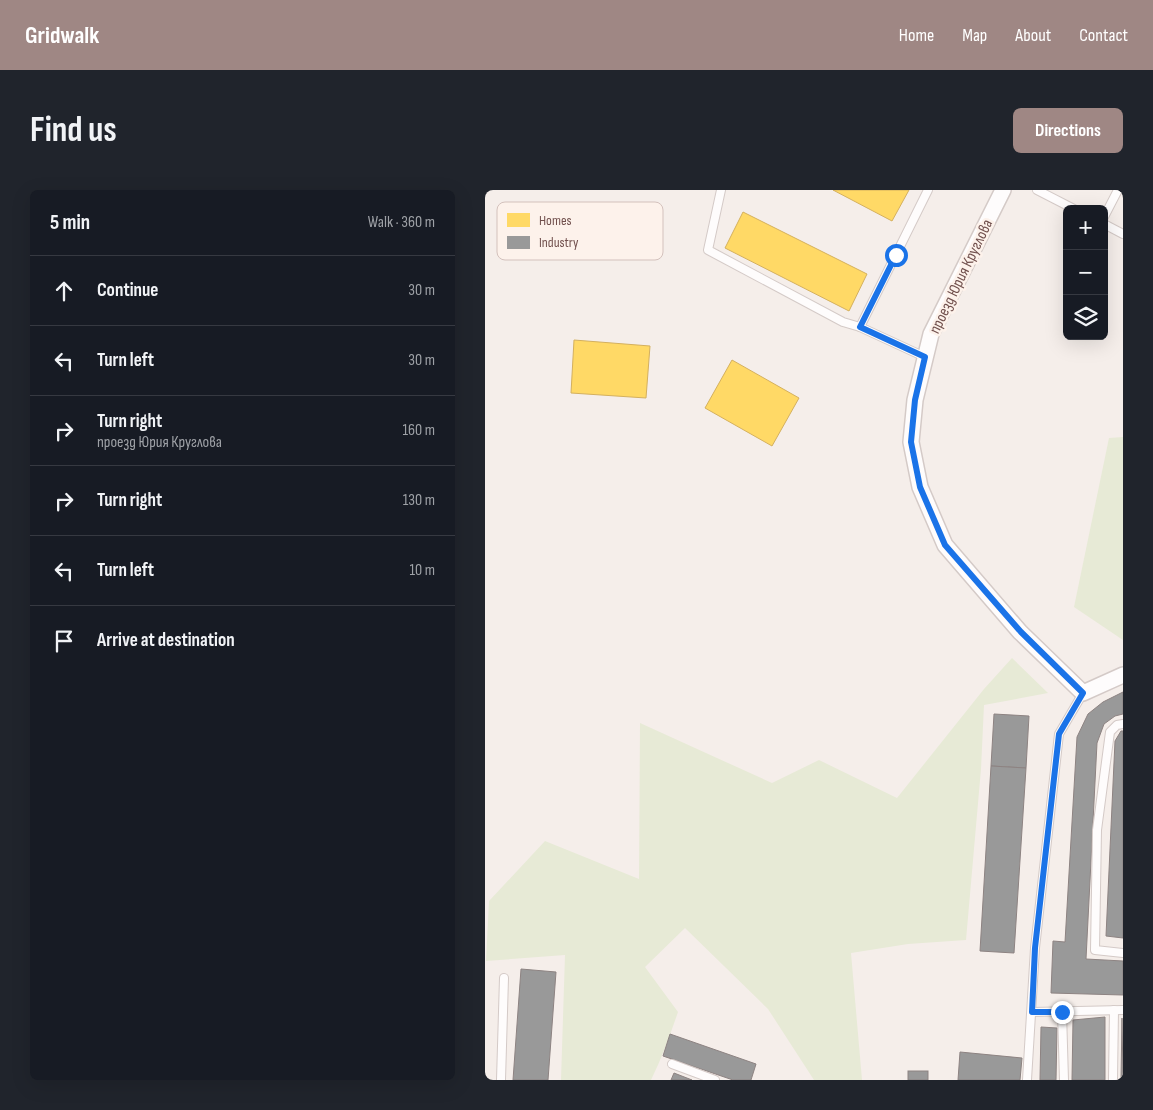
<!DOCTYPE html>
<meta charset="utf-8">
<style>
:root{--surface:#171b24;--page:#20242c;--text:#f1f3f6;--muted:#9ea1a6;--line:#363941;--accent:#9f8784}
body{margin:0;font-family:"Sofia Sans Condensed",sans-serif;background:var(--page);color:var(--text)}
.controls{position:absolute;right:15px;top:15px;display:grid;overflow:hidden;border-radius:8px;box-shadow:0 5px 20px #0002}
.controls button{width:45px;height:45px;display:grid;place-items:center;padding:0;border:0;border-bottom:1px solid var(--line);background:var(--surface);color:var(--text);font:25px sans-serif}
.stop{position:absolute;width:15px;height:15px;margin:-11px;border:4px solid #1a73e8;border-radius:50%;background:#fff}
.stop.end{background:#1a73e8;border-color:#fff;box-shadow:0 1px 5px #0008}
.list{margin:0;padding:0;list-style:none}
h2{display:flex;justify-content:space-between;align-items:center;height:65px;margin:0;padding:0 20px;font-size:21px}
h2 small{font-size:16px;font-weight:400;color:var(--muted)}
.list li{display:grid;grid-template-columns:32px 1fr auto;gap:15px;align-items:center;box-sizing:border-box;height:70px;padding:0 20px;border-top:1px solid var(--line)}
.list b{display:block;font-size:19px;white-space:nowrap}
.list p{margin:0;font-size:16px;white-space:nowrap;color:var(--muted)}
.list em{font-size:16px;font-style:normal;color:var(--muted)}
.icon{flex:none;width:28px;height:28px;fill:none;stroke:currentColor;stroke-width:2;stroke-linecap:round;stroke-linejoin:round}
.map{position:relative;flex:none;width:638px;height:890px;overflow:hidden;border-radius:8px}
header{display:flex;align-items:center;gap:30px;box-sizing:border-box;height:70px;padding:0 25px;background:var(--accent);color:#fff}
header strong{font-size:24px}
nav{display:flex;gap:28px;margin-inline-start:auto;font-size:18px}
.intro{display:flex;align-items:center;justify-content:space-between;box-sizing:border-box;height:120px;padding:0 30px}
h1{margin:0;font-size:35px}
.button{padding:12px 22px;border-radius:8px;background:var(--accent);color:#fff;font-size:18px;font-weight:700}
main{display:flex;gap:30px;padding:0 30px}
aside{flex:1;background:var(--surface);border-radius:8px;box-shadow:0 5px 20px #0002}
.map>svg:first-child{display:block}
.green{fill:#e7ead6}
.homes{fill:#ffd966;stroke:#d4b05e}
.industry{fill:#999;stroke:#8d8382}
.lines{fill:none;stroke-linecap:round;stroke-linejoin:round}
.lane-casing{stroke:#d4cac7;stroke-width:10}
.street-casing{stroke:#d4cac7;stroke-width:18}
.lane{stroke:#fefcfc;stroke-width:8}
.street{stroke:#fefcfc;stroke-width:15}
.route{stroke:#1a73e8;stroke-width:6}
.labels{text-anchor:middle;stroke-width:5;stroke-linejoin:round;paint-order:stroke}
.street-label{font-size:16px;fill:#71504d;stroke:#fdf2eb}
.key{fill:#fdf2eb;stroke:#d3c1bc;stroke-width:1}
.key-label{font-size:14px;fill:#71504d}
</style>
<header>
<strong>Gridwalk</strong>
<nav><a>Home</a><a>Map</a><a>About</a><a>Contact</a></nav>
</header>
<div class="intro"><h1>Find us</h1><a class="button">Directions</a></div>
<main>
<aside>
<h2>5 min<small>Walk · 360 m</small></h2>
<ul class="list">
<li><svg class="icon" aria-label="ahead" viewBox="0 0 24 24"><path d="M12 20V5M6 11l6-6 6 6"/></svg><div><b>Continue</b></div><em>30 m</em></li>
<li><svg class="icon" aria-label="left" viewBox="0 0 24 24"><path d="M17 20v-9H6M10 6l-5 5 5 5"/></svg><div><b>Turn left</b></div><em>30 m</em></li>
<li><svg class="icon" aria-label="right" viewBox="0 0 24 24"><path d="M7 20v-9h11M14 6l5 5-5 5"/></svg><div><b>Turn right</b><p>проезд Юрия Круглова</p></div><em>160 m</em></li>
<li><svg class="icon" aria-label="right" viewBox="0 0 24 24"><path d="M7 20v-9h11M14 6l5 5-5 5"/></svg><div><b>Turn right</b></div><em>130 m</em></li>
<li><svg class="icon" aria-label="left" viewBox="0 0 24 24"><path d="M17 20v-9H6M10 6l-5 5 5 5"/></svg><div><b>Turn left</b></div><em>10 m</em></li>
<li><svg class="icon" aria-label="arrive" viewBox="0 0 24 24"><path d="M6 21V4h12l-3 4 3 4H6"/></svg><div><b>Arrive at destination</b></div></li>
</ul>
</aside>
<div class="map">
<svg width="638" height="890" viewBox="0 0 638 890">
<rect width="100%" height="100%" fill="#f5eeea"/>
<!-- green -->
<g class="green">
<polygon points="638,247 638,450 589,417 624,248"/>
<path d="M527 468 563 503 499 515 496 579 481 750 423 754 366 763 377 890H329L283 819 200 738 160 777 193 822C185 845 177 868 166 890H76L80 765 1 771 4 711 60 651 154 689 155 533 287 593 334 570 412 608 499 499Z"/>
</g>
<!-- homes -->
<g class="homes">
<polygon points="348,0 424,0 407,31"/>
<polygon points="258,22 382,84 364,121 240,58"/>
<polygon points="89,150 165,156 161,208 86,203"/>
<polygon points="247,170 314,208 287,256 220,218"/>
</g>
<!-- industry -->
<g class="industry">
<polygon points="638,502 638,524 630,526 619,534 612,553 601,769 638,771 638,805 566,803 568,751 580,752 592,547 603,524 618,512"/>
<polygon points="509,524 544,526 541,578 506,576"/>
<polygon points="636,541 638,541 638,748 621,746 630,551"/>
<polygon points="506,576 541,578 529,763 495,761"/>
<polygon points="36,779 71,782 63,890 28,890"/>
<polygon points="620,827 620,890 587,890 588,830"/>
<polygon points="637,828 638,890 636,890"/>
<polygon points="556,837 572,838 571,890 555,890"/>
<polygon points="185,844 271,874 266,890 248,890 178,866"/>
<polygon points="475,862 537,868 535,890 473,890"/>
<rect x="423" y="881" width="20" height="9"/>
<polygon points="189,883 207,890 186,890"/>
</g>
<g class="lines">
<!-- lane casing -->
<g class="lane-casing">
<g id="lane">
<polyline points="236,0 223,60 358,132 375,137"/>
<polyline points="552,0 589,19"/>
<polyline points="619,27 633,0"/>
<polyline points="619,34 638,44"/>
<polyline points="440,167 375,137 443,0"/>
<polyline points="638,534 632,535 625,542 612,640 610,760 638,763"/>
<polyline points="547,822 638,820"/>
<polyline points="577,822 579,890"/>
<polyline points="187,874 230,890"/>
<polyline points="16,890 19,788"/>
<polyline points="542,890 550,758 574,544 598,503"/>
<polyline points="628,890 629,820"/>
</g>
</g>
<!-- street casing -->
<g class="street-casing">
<polyline id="street" points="518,0 446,144 430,210 426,252 435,297 460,355 535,442 598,503 638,485"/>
</g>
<!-- lane -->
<use href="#lane" class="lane"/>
<!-- street -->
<use href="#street" class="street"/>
</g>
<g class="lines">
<!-- route -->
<polyline class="route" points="411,65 375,137 440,167 430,210 426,252 435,297 460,355 536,442 598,503 574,544 550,758 547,822 577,822"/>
</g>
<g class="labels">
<!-- street labels -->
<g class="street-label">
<text transform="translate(475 86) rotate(-64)" y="6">проезд Юрия Круглова</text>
</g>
</g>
<!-- legend -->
<rect x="12" y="12" width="166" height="58" rx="8" class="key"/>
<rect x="22" y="23" width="23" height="14" fill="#ffd966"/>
<rect x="22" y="46" width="23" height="13" fill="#999"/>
<g class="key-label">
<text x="54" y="35">Homes</text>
<text x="54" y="57">Industry</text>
</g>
</svg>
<div class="controls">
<button>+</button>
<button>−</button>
<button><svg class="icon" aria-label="layers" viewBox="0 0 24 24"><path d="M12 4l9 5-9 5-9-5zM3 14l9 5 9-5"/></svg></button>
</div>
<div class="stop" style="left:411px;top:65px"></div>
<div class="stop end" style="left:577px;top:822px"></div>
</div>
</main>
